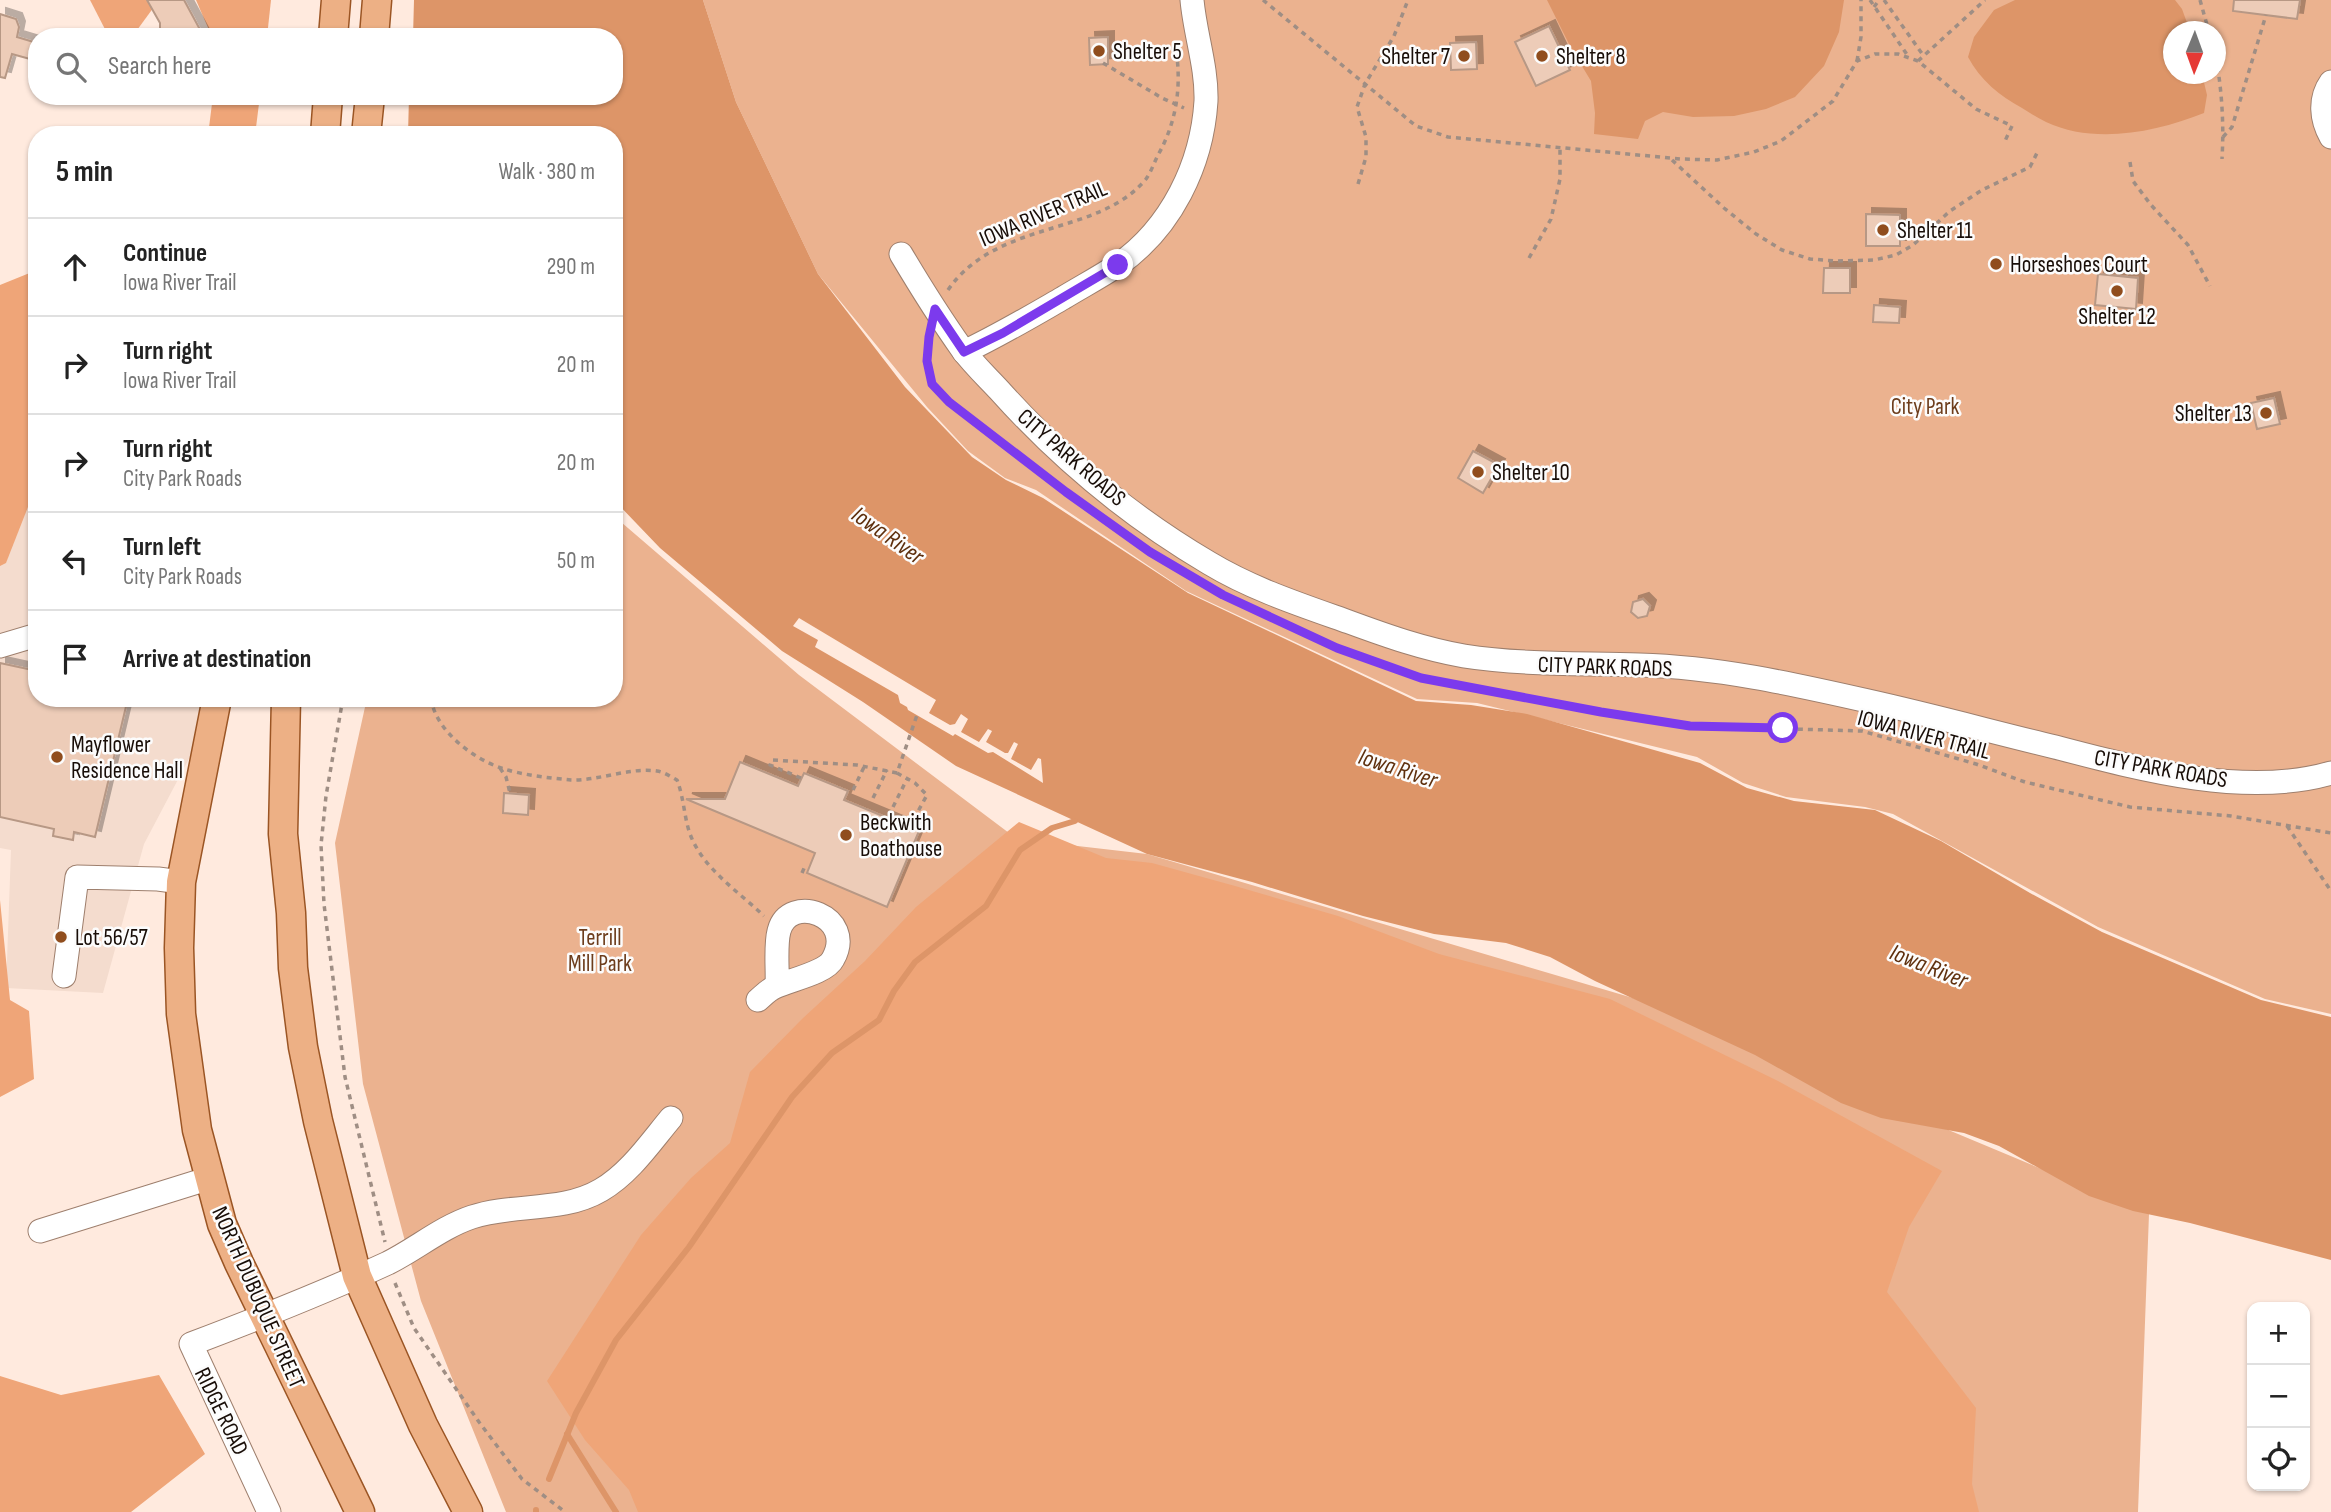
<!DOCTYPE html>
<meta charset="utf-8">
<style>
:root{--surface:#fff;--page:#f2f2f2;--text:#222;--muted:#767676;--line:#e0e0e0}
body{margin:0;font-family:"Sofia Sans Condensed",sans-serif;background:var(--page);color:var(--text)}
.controls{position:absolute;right:21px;bottom:21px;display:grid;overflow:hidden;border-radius:14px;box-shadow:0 2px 5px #0004}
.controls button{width:63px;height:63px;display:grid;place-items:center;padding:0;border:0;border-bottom:2px solid var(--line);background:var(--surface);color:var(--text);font:35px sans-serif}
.compass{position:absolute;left:2163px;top:21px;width:63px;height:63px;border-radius:50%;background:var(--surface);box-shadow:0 2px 5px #0004;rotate:181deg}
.stop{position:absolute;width:21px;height:21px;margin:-16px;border:5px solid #7c3aed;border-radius:50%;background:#fff}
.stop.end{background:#7c3aed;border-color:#fff;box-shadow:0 2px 7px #0008}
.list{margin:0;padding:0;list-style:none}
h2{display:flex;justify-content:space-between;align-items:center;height:91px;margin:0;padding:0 28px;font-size:30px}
h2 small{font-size:23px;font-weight:400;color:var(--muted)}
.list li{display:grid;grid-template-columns:46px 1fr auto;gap:21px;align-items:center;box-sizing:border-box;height:98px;padding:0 28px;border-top:2px solid var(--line)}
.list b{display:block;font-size:26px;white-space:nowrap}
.list p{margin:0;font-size:23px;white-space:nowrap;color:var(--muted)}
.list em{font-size:23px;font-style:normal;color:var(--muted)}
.icon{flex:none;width:38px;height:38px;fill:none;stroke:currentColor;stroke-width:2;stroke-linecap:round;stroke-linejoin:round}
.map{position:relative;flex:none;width:2331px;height:1512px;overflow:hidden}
.search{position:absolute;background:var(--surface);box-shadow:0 2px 5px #0004;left:28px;top:28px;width:595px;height:77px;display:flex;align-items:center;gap:18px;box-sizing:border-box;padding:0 24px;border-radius:28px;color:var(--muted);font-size:26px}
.panel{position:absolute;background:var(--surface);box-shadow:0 2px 5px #0004;left:28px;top:126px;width:595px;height:581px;border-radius:28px}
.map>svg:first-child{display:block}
.built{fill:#f4dcce}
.green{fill:#ebb28f;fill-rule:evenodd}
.forest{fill:#efa578}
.water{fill:#dd9568}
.pier{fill:#ffeade}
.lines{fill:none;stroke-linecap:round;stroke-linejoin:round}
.stream{stroke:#dd9568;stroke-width:6}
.building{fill:#edccb8;stroke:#b79885;stroke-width:2;filter:url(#shadow)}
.minor-casing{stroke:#9e7f6d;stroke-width:25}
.major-casing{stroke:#9b5524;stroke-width:31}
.path{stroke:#9f8e84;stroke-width:3.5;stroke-dasharray:5 5;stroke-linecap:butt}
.minor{stroke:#fff;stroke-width:23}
.major{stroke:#edb085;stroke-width:28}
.route{stroke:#7c3aed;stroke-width:9}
.poi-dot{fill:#904d1d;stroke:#fcfcfc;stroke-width:2.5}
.labels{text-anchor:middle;stroke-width:5;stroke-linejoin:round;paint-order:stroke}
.poi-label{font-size:23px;fill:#180d07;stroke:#fcfcfc;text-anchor:start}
.street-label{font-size:23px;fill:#180d07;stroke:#fcfcfc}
.park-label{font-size:23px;fill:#6d3d1c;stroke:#fcfcfc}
.water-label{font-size:24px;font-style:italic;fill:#5f300e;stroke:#fcfcfc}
</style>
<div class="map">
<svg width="2331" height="1512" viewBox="0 0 2331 1512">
<defs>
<filter id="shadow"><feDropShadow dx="6" dy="-6" stdDeviation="0" flood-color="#0004"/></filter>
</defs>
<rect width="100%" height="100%" fill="#ffeade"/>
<!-- built -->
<polygon class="built" points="37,417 37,698 217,698 213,713 144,844 103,993 6,988 11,850 0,848 0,530"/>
<!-- green -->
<g class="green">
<path d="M703 0H2331V1014L2265 999 2098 927 1893 814 1865 807 1786 797 1743 783 1697 757 1477 703 1417 699 1186 591 1036 490 1005 478 968 451 927 407 818 274 736 102ZM2174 32H2216V74H2174Z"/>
<polygon points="614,516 799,675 1017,839 1147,854 1633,998 2149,1214 2138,1512 506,1512 421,1301 363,1084 335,843 367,698 614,698"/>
</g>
<!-- forest -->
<g class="forest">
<polygon points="90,0 159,0 132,37 109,37"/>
<polygon points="196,0 271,0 267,37 212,37"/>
<polygon points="213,96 260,96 255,135 208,135"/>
<polygon points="37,270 37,484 6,563 0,566 0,285"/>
<polygon points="1019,822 1106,858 1152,863 1235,886 1338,916 1439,954 1610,999 1778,1081 1942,1171 1909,1227 1887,1292 1976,1408 1972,1484 1979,1512 638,1512 629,1490 585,1440 547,1381 641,1235 691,1178 730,1143 750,1072 802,1019 865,961 916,907"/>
<polygon points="0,900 10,1000 29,1011 34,1079 0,1097"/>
<polygon points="159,1375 205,1454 131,1512 0,1512 0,1376 61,1395"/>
</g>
<!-- water -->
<g class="water">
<polygon points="414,0 703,0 736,102 818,274 905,387 972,457 1006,480 1043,498 1188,593 1416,701 1471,705 1527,714 1700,763 1747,788 1794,801 1875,810 1941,841 2030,893 2102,932 2261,1000 2331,1017 2331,1260 2190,1223 2133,1211 2089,1196 1999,1146 1964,1133 1881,1118 1841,1103 1755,1055 1595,981 1550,957 1506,943 1434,934 1363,916 1252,882 1147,854 956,766 863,702 782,651 660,548 614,500 614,135 408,135 409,96 614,96 614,37 413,37"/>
<polygon points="1547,0 1844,0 1839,32 1824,66 1795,97 1766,109 1734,116 1693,117 1663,112 1645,121 1638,139 1594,134 1595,113 1591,81 1571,48"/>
<path d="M2015 0H2175L2182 9 2190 31 2174 32V74H2202L2207 95 2204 113C2156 132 2095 145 2046 122 2038 118 2030 113 2022 108 2000 96 1980 80 1968 57L1974 37 1994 10Z"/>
</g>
<!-- pier -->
<polygon class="pier" points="799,618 936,700 929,713 950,725 955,724 961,714 968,719 961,732 979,742 988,729 992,731 986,742 1005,753 1008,753 1014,742 1018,744 1011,759 1031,770 1038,758 1041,759 1043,783 993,752 988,753 955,734 953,736 908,710 907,707 900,703 898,695 815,647 818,640 793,626"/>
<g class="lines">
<!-- stream -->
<g class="stream">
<polyline points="567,1434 616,1512"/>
<polyline points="549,1479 576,1413 616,1340 689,1247 792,1097 832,1053 879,1020 894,991 915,962 986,906 1020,850 1052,828 1075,821"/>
<polyline points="536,1510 536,1512"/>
</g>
</g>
<!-- building -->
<g class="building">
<polygon points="147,0 184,0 204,37 160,37 160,23"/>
<polygon points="2234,0 2300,0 2297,19 2233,11"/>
<polygon points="0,14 16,19 19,27 17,37 37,43 37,61 12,54 5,78 0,77"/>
<polygon points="1549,26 1570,70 1536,86 1515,42"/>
<polygon points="1108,37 1108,64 1090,65 1089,38"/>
<polygon points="1476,42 1477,69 1451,70 1450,43"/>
<polygon points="1866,214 1900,215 1900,246 1866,246"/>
<polygon points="1824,268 1850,268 1850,293 1823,293"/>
<polygon points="2098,274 2138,278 2136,309 2095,305"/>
<polygon points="1874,305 1900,307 1899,323 1873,322"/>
<polygon points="2274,398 2280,424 2257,429 2251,403"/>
<polygon points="1473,451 1499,465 1483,493 1458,478"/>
<polygon points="1643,599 1650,606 1647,616 1638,618 1631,612 1633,602"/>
<polygon points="0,663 37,671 37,698 128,698 95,837 74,832 73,840 53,836 54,829 0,817"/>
<polygon points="740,762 798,786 804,773 848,791 844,800 919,831 887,907 807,873 815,853 686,799 725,799"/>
<polygon points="504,793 529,795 528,815 503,813"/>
</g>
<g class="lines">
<!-- minor casing -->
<g class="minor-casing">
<g id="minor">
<path d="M2331 82C2319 99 2321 119 2331 137"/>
<path d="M901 254C920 286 940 318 962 349 973 364 987 377 999 390 1059 457 1131 517 1209 563 1252 589 1301 605 1349 622 1387 636 1424 649 1464 656 1522 665 1580 663 1639 665 1717 667 1793 684 1868 701 1931 715 1993 732 2055 747 2139 769 2245 798 2331 773"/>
<path d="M964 352C998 336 1030 317 1063 298 1081 287 1100 277 1118 265 1171 228 1202 165 1206 101 1207 67 1195 34 1192 0"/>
<polyline points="0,646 37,635"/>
<polyline points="64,976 77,877 158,879 181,882"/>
<path d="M758 1000C763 996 768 990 775 987 789 980 826 973 833 959 857 916 789 892 779 931 775 946 778 970 777 986"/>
<polyline points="40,1231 210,1178"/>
<path d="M269 1512 191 1344C257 1319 323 1293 388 1263 416 1249 442 1227 472 1217 514 1203 562 1213 601 1190 630 1173 650 1143 671 1118"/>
</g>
</g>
<!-- major casing -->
<g class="major-casing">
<g id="major">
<polyline points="333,37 336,0"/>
<polyline points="374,37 377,0"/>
<polyline points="325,135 328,96"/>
<polyline points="366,135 370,96"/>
<polyline points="217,698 181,882 179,948 181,1014 197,1130 222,1224 239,1263 360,1512"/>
<polyline points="286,698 283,834 291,913 293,968 303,1047 318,1121 357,1276 423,1425 468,1512"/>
</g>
</g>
<!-- path -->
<g class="path">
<polyline points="1263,0 1416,126 1448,137 1681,159 1717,160 1754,152 1781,141 1833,101 1857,61 1875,54 1898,54 1918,61 1976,109 2012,126 2005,141"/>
<polyline points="1870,0 1908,56"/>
<polyline points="1884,0 1923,55"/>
<polyline points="2200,0 2209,32"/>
<polyline points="1874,7 1879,0"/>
<path d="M2216 57C2222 92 2224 124 2222 159"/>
<polyline points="1857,61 1861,37 1861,0"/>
<polyline points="1918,61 1985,0"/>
<polyline points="1103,63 1162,98 1184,108"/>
<polyline points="2223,137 2232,127 2266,15"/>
<polyline points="1672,160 1724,208 1756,234 1782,250 1810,259 1836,261 1874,260 1896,255 1913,245 1950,211 1982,190 2030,167 2038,151"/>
<polyline points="2130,162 2133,181 2151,205 2188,245 2210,286"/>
<polyline points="1358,184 1366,157 1366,137 1357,107 1365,84 1394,36 1408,0"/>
<polyline points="1529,258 1551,219 1560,179 1560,147"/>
<path d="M948 290C997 219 1098 237 1146 179 1151 172 1154 163 1158 155 1175 125 1181 92 1177 57"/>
<path d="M929 339C928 353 926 368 931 382 941 406 1057 485 1084 505"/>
<polyline points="1292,627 1337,647 1421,678 1600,712 1690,726 1862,731 1976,764 2025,782 2130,807 2231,816 2331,833"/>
<polyline points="343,698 326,796 321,845 324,904 345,1077 385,1242"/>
<path d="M431 698C435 730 472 758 501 768 522 775 549 778 571 780 598 781 630 767 657 771 664 772 671 777 677 780 684 798 684 817 690 834 703 869 738 891 764 916"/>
<polyline points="500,768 506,777 510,793"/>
<polyline points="897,773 915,783 927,795 916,815"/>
<polyline points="801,778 770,765 772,760 857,765 897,773 917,715"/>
<polyline points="853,790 864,767"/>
<polyline points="873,798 887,770"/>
<polyline points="893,807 907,779"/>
<polyline points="2287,826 2331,891"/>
<polyline points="802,873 805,866"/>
<polyline points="395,1283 414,1328 479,1422 522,1479 565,1512"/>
</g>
<!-- minor -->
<use href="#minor" class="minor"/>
<!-- major -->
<use href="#major" class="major"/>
</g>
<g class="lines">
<!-- route -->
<polyline class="route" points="1118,265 1003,333 964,352 935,309 929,337 927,361 932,384 949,402 1066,492 1150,552 1223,595 1337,648 1421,678 1601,712 1690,726 1783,728"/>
</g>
<!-- markers -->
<g class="poi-dot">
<circle cx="1099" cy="51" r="7"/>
<circle cx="1464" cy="56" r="7"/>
<circle cx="1542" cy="56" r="7"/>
<circle cx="1883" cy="230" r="7"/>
<circle cx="1996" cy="264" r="7"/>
<circle cx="2117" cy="291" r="7"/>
<circle cx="2266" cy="413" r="7"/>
<circle cx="1478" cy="472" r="7"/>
<circle cx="57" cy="757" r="7"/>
<circle cx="846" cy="835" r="7"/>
<circle cx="61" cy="937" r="7"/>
</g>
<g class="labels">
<!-- poi labels -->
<g class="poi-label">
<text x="1113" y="59">Shelter 5</text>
<text x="1450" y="64" text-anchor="end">Shelter 7</text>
<text x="1556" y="64">Shelter 8</text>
<text x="1897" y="238">Shelter 11</text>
<text x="2010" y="272">Horseshoes Court</text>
<text x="2117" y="324" text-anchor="middle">Shelter 12</text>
<text x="2252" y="421" text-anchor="end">Shelter 13</text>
<text x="1492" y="480">Shelter 10</text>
<text x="71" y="752">Mayflower<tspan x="71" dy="26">Residence Hall</tspan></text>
<text x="860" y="830">Beckwith<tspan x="860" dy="26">Boathouse</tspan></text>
<text x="75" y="945">Lot 56/57</text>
</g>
<!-- street labels -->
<g class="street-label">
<text transform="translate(1043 213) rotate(-23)" y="8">IOWA RIVER TRAIL</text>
<text transform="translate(1072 457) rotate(41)" y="8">CITY PARK ROADS</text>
<text transform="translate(1605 666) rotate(2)" y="8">CITY PARK ROADS</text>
<text transform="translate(1924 734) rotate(15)" y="8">IOWA RIVER TRAIL</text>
<text transform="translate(2161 768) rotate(10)" y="8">CITY PARK ROADS</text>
<text transform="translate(259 1297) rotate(66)" y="8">NORTH DUBUQUE STREET</text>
<text transform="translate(222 1411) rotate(64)" y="8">RIDGE ROAD</text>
</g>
<!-- park labels -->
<g class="park-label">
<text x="1925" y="414">City Park</text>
<text x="600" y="945">Terrill<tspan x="600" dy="26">Mill Park</tspan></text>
</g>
<!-- water labels -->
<g class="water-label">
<text transform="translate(888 535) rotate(35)" y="8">Iowa River</text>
<text transform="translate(1398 768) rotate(18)" y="8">Iowa River</text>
<text transform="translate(1929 966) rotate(22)" y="8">Iowa River</text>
</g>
</g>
</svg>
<div class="controls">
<button>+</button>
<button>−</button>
<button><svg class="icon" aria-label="locate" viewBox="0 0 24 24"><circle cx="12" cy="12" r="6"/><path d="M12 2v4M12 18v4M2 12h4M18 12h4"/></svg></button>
</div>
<svg class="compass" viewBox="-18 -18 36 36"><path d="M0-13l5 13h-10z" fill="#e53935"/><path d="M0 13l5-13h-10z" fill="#767676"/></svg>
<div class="stop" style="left:1783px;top:728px"></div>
<div class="stop end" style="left:1118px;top:265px"></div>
<div class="search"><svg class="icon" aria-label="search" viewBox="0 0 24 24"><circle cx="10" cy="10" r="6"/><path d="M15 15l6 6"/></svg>Search here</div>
<section class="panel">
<h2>5 min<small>Walk · 380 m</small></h2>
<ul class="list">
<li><svg class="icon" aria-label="ahead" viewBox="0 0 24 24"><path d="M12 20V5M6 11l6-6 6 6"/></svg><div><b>Continue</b><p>Iowa River Trail</p></div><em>290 m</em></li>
<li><svg class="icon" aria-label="right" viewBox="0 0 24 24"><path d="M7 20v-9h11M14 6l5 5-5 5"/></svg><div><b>Turn right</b><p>Iowa River Trail</p></div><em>20 m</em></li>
<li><svg class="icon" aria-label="right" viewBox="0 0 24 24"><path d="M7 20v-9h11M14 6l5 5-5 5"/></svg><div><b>Turn right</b><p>City Park Roads</p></div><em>20 m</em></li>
<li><svg class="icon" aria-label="left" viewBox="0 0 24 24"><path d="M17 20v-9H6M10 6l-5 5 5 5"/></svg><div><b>Turn left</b><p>City Park Roads</p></div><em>50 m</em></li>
<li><svg class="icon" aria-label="arrive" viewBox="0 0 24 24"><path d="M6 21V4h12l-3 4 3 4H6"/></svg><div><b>Arrive at destination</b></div></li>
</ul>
</section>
</div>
